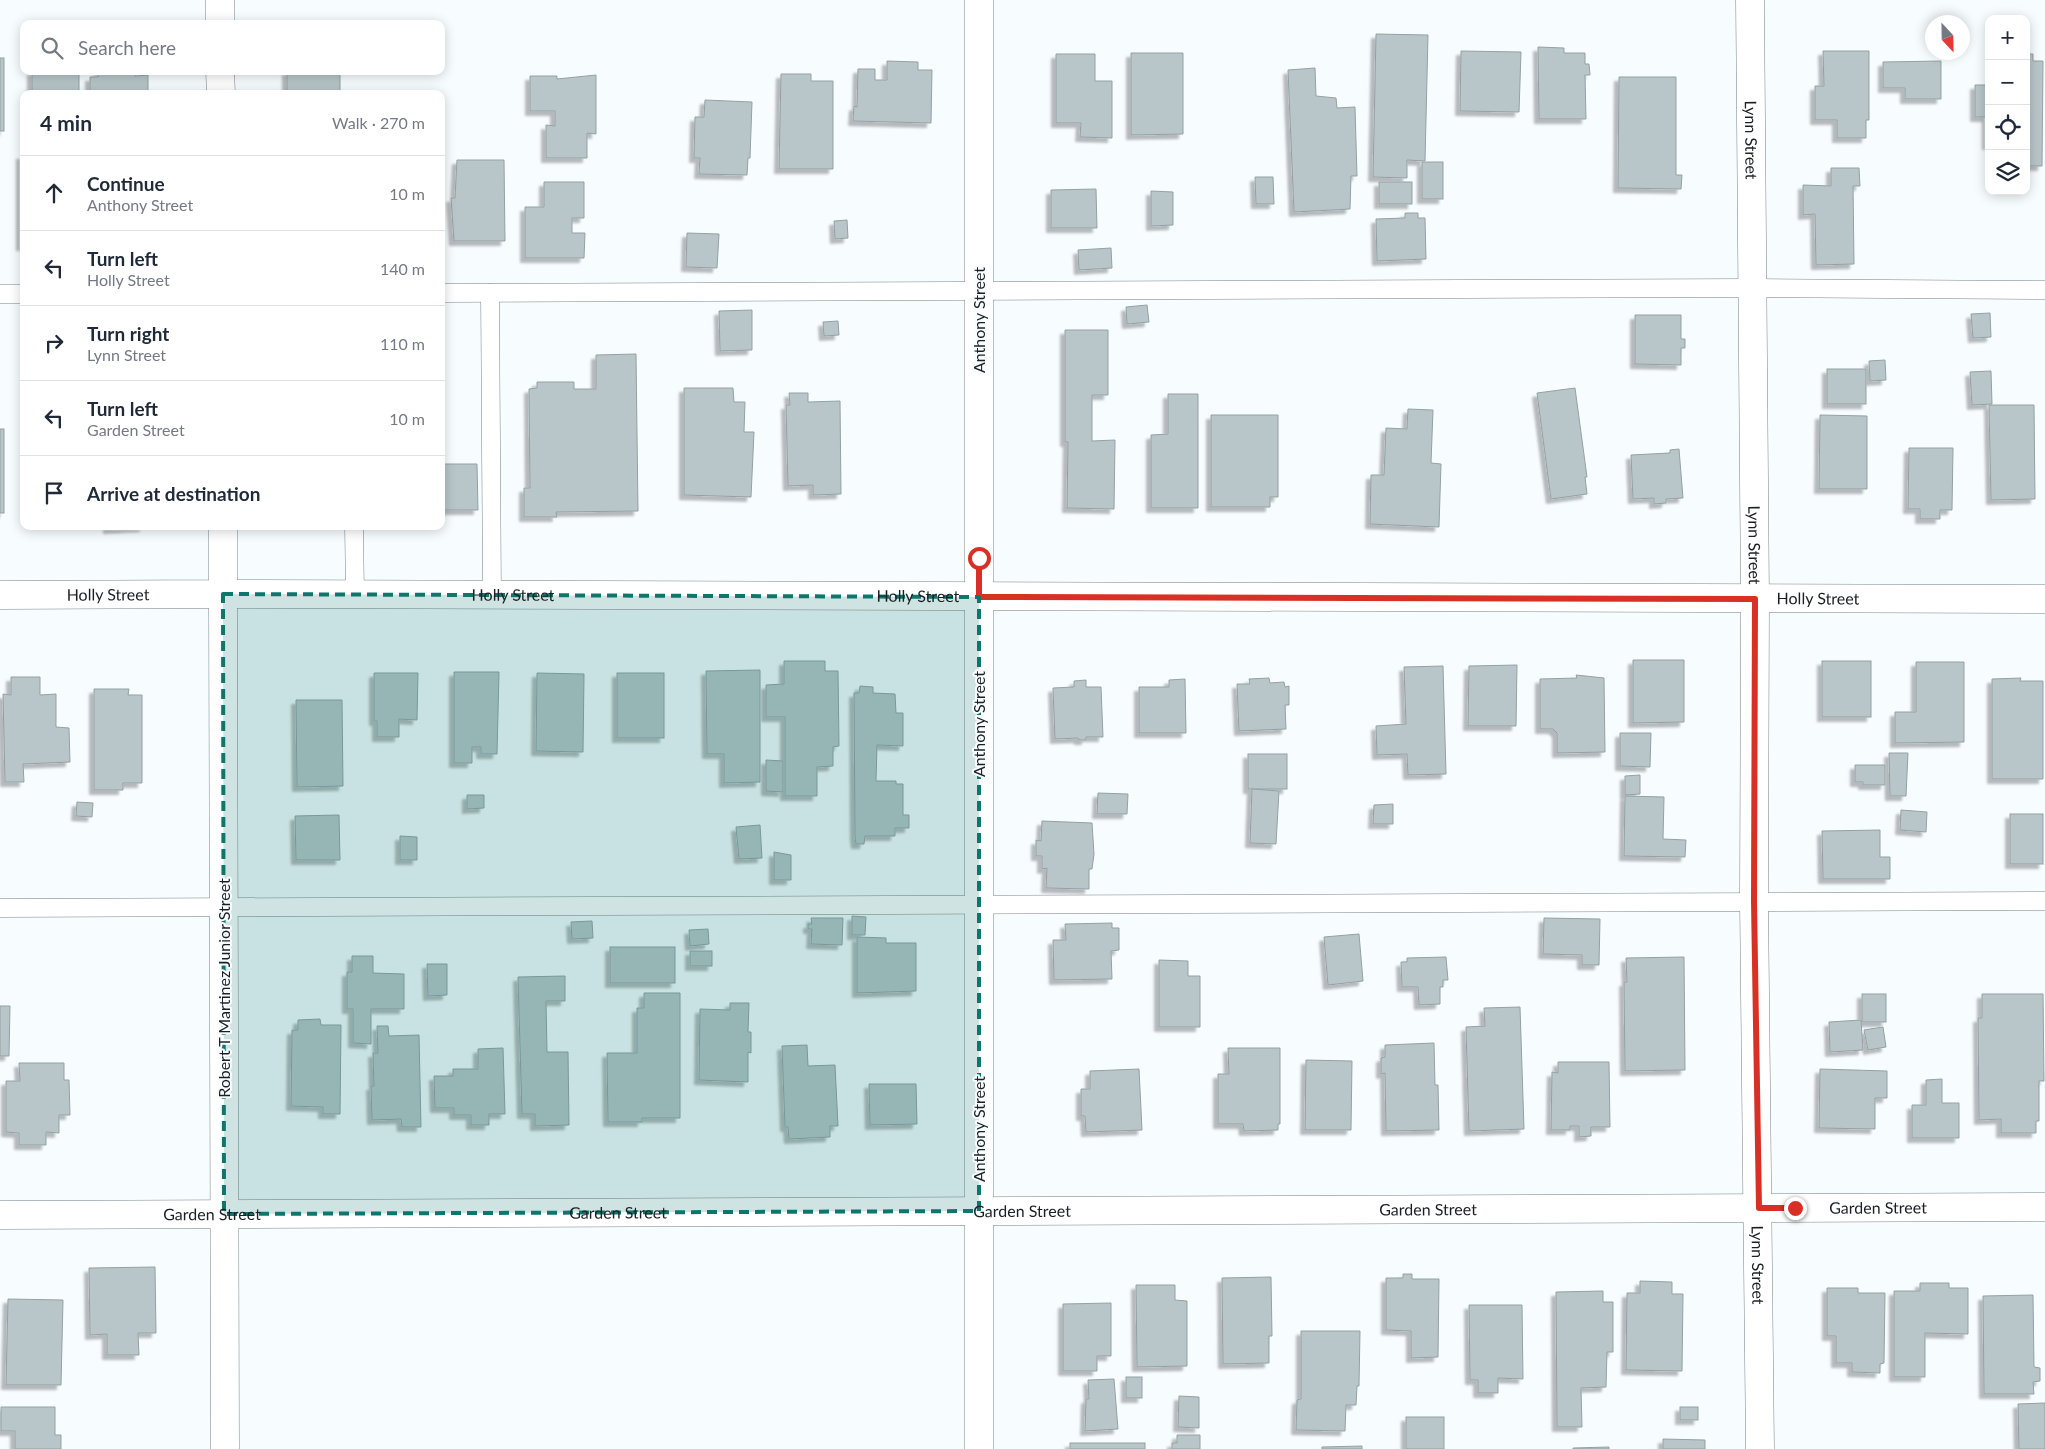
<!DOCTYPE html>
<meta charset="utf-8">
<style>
:root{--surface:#fff;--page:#f6f6f7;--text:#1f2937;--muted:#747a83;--line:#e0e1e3}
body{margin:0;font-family:Lato,sans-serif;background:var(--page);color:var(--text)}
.controls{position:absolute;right:15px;top:15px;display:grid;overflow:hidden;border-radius:10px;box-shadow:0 2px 12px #0003}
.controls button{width:45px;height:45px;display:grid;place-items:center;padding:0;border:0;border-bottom:1px solid var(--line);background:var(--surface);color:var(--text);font:25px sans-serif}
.compass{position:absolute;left:1925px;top:15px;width:45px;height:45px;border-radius:50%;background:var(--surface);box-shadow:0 2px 12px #0003;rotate:158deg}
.stop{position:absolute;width:15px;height:15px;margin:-11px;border:4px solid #d93025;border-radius:50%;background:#fff}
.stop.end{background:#d93025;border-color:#fff;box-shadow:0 1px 5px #0008}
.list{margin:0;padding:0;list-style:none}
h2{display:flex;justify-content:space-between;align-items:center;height:65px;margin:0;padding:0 20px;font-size:21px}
h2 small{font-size:16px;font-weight:400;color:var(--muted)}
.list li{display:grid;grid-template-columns:32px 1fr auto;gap:15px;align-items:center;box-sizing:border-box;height:75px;padding:0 20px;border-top:1px solid var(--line)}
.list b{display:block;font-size:19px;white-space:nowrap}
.list p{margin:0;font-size:16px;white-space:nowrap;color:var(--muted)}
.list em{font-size:16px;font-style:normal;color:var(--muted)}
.icon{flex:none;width:28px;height:28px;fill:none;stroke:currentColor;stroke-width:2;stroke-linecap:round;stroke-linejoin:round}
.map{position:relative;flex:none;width:2045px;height:1449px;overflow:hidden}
.search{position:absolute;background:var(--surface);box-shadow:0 2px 12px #0003;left:20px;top:20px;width:425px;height:55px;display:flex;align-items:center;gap:12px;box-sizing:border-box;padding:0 18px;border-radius:10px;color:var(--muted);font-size:19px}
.panel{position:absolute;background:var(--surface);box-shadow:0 2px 12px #0003;left:20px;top:90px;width:425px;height:440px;border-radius:10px}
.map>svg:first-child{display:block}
.building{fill:#b8c6c9;stroke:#93a1a4;filter:url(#shadow)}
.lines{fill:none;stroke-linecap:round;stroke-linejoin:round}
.lane-casing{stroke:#788389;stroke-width:19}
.street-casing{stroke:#788389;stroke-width:29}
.secondary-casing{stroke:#788389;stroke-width:29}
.lane{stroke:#fff;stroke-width:18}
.street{stroke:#fff;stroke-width:28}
.secondary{stroke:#fff;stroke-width:28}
.route{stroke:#d93025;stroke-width:6}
.marked{fill:#0f766e;fill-opacity:0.2;stroke:#0f766e;stroke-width:4;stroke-dasharray:10 6;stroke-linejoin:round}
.labels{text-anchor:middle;stroke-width:4;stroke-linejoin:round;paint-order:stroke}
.street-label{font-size:16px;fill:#1b1f22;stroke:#f7fcff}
</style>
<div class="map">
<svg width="2045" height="1449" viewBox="0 0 2045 1449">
<defs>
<filter id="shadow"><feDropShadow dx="-4.5" dy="4.5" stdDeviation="1" flood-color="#0004"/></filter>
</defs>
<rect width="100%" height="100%" fill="#f7fcff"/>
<!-- building -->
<g class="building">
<polygon points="1376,34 1428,35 1425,161 1407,160 1407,178 1373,177"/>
<polygon points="1538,47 1564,48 1564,53 1585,53 1585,64 1589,64 1590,75 1585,75 1586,119 1539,119"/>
<polygon points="1461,51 1521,52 1519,112 1460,111"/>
<polygon points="1823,51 1869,51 1869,120 1866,120 1866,138 1837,138 1837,120 1815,120 1815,86 1824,86"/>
<polygon points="1131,53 1183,53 1183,134 1131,135"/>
<polygon points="1056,54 1095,54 1095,81 1112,81 1112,138 1080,137 1081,123 1056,123"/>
<polygon points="2026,54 2033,54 2033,61 2043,61 2042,166 2026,166"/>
<rect x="0" y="58" width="4" height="73"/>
<polygon points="887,61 918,62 918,70 932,70 931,123 853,121 854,106 857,107 858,69 875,69 875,80 887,80"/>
<polygon points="1941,61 1941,99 1905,99 1905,88 1883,88 1883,62"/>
<polygon points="1315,68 1316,96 1336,98 1337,108 1355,107 1357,176 1351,176 1350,209 1294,212 1288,70"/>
<rect x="32" y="71" width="47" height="23"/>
<polygon points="98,71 135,71 135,76 148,75 148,94 90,94 90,77 98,77"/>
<rect x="287" y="71" width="53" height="23"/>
<polygon points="781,74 811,74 811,81 833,81 833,169 779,169"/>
<polygon points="596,75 596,134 587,133 587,158 546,158 546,125 555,126 555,111 530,111 530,76 557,76 557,79"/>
<polygon points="1619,77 1676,77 1676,175 1682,175 1681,189 1618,188"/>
<polygon points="1975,85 1989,85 1989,145 1987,145 1987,117 1975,117"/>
<polygon points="705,100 752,102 750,158 748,158 747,175 699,174 700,158 694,158 695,117 704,117"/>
<rect x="21" y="155" width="3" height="91"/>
<polygon points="457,160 504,160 505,241 454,241 451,198 455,198"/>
<rect x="1422" y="162" width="21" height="37"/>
<polygon points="1831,168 1859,168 1860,186 1853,186 1854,264 1816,265 1815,214 1803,215 1803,185 1831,186"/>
<polygon points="1255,177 1273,177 1274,204 1256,204"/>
<polygon points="544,182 584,182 584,218 572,218 572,233 585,233 584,258 525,258 525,207 544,207"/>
<rect x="1379" y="182" width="33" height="22"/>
<polygon points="1096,189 1097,228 1051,228 1051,190"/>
<polygon points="1151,191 1173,192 1173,225 1151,226"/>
<polygon points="1405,213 1418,213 1418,218 1425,218 1426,259 1377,261 1376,219 1405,218"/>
<polygon points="847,220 848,238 835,239 834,221"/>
<polygon points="687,233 719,234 717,268 686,267"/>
<polygon points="1111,248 1112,268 1079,270 1078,250"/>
<polygon points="1147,305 1149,322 1127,324 1126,307"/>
<polygon points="752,310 752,350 720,351 719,311"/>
<polygon points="1990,313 1991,337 1973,338 1971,314"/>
<polygon points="1635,315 1681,315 1681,339 1685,339 1685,348 1681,348 1681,365 1635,364"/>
<polygon points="838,321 839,335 824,336 823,322"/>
<polygon points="1065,330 1108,330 1108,395 1092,395 1092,441 1115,440 1114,509 1067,508 1068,442 1065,442"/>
<polygon points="636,354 638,511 556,512 557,517 524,517 524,488 530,488 529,389 537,388 537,382 574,382 574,389 596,389 596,355"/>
<polygon points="1885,360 1886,380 1870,381 1869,361"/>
<rect x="1827" y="369" width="39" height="35"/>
<polygon points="1991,371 1992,404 1972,405 1970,372"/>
<polygon points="684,388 733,388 734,402 745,402 744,432 754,432 751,497 684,495"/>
<polygon points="1575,388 1587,477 1585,477 1587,494 1551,499 1537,393"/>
<polygon points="789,393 808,393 808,402 840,401 841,494 813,495 813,485 788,486 786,405 790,405"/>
<polygon points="1168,394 1198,394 1198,508 1151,508 1151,435 1168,434"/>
<polygon points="1989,405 2034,405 2035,499 1991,500"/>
<polygon points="1408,409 1433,410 1431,463 1441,464 1439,527 1370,524 1371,475 1384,475 1386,428 1407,429"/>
<polygon points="1211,415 1278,415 1278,497 1270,497 1270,507 1211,507"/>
<polygon points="1820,415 1867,416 1867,489 1819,489"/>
<rect x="0" y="429" width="4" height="84"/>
<polygon points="1909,448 1953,448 1952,510 1940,510 1940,519 1920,519 1920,509 1908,509"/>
<polygon points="1679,449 1683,498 1666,499 1666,503 1654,504 1654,498 1633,499 1631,455 1670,453 1670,450"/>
<polygon points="441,464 477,464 478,510 441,510"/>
<polygon points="108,526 144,526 144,527 108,529"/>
<polygon points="1633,660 1684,660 1684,722 1633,723"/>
<polygon points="784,661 825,661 825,671 838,671 839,746 833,747 833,766 817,767 817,796 785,796 785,717 766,717 766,685 784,684"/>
<rect x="1822" y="661" width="49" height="56"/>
<polygon points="1916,662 1964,662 1964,742 1895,743 1895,712 1916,712"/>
<polygon points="1517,665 1516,726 1468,726 1469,666"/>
<polygon points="1443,666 1446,774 1408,775 1407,754 1377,755 1376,726 1406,724 1404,667"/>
<polygon points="760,670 760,782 724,783 724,754 707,754 706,671"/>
<polygon points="454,672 499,672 497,754 481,754 481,747 472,747 472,763 454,763"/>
<polygon points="374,673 418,673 417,720 399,719 399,737 377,737 377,721 374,721"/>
<polygon points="537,673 584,674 583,752 536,751"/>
<rect x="617" y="673" width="47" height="65"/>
<polygon points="1576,675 1604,678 1605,752 1557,753 1557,733 1553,729 1540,729 1540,679 1577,678"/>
<polygon points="11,677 40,677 40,695 56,694 56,727 69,728 70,762 23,764 24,782 5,782 3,694 11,695"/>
<polygon points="1269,678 1270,683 1284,682 1285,687 1289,686 1289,705 1285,705 1286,729 1239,731 1237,684 1250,684 1249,679"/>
<polygon points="2021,678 2020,681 2043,681 2043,779 1992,779 1992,679"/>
<polygon points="1185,679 1186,733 1139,733 1139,687 1169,687 1169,680"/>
<polygon points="1086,680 1086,687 1101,687 1103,737 1086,737 1086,740 1079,740 1078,738 1055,739 1053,688 1074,687 1074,681"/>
<polygon points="860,686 873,687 873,693 895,694 896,713 903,713 903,746 877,745 876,781 896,781 896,784 903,784 903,815 909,815 909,828 895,828 895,836 865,836 864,844 856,844 855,836 854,693 859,693"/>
<polygon points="94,689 129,689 128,695 142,695 142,783 123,783 123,790 94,790"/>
<polygon points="296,700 342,700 343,786 297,787"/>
<polygon points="1620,733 1651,733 1650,767 1620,766"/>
<polygon points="1889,753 1908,753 1906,796 1890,796"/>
<rect x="1248" y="754" width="39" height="35"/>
<polygon points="766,760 783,761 783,792 766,791"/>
<polygon points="1855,765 1885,765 1885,785 1863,785 1863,782 1855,782"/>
<polygon points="1640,775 1640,794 1625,795 1625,776"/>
<polygon points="1252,789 1279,791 1276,844 1250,843"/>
<polygon points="1098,793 1128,794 1127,814 1097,814"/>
<polygon points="467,795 484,795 484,808 467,809"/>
<polygon points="1625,796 1664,797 1663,839 1686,840 1685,857 1624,856"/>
<polygon points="77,802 93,803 92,817 76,816"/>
<polygon points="1393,804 1393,824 1373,824 1374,805"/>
<polygon points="1901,810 1927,812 1926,832 1900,830"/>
<rect x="2010" y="814" width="33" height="50"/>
<polygon points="339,815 340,860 296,860 295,816"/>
<polygon points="1042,821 1092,823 1094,854 1092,869 1089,869 1089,889 1046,888 1047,868 1042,869 1042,856 1036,856 1036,840 1041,841"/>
<polygon points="760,825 762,858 739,859 736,827"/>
<polygon points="1880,830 1880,857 1890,857 1890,879 1823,879 1822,831"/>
<polygon points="400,836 417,837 417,860 400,860"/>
<polygon points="774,852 791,855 791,880 774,880"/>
<polygon points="852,916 866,917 865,935 852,935"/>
<polygon points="811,918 843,918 842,945 811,944 812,929 808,929 808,924 812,924"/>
<polygon points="1544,918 1600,919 1599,965 1582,965 1582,955 1543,954"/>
<polygon points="592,921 593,938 572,939 571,922"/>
<polygon points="1112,923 1112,928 1119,928 1119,950 1111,951 1112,979 1054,980 1053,940 1066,940 1065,924"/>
<polygon points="708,929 709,944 690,946 689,930"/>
<polygon points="1359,934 1363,981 1328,985 1324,937"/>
<polygon points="857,937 886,938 886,943 916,943 916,991 857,993"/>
<rect x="610" y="947" width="65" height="36"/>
<rect x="690" y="951" width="22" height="15"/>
<polygon points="352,956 373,956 373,973 404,974 404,1009 371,1009 371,1044 353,1043 353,1009 347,1009 347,972 352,972"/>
<polygon points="1446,957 1448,980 1443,980 1443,987 1440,987 1440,1004 1419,1005 1418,987 1402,987 1401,962 1407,962 1407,958"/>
<polygon points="1684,957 1685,1070 1625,1071 1624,982 1627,982 1626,958"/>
<polygon points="1159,960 1188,961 1188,976 1200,976 1200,1027 1159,1027"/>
<polygon points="427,964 447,964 447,995 428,996"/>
<polygon points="565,976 565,1001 546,1001 547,1052 568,1052 569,1125 535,1126 535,1114 522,1114 518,977"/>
<polygon points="644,993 680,993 680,1118 642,1118 642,1122 608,1122 607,1053 637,1053 637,1008 644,1008"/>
<rect x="1862" y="994" width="24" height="28"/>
<polygon points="1982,994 2043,994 2044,1081 2039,1081 2039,1121 2036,1121 2036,1133 2001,1133 2001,1119 1979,1120 1978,1018 1982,1018"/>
<polygon points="730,1003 749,1003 748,1032 751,1032 751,1053 748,1052 748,1082 699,1080 700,1009 730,1010"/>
<polygon points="0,1006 10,1006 9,1056 0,1056"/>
<polygon points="1520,1007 1524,1129 1469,1131 1466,1027 1485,1026 1484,1008"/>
<polygon points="320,1019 321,1025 341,1025 340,1114 323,1114 323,1107 291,1106 292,1030 298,1030 298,1020"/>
<polygon points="1861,1020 1863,1050 1830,1052 1829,1022"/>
<polygon points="377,1026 388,1026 389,1036 419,1035 421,1127 402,1127 401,1119 372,1120 371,1086 374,1086 373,1053 378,1053"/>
<polygon points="1883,1027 1886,1047 1868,1050 1864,1030"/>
<polygon points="1434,1043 1435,1085 1438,1085 1439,1130 1386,1131 1385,1073 1381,1074 1381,1058 1385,1057 1385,1045"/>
<polygon points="807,1045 808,1066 835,1065 838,1126 830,1126 830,1137 789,1139 788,1127 785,1127 782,1046"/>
<polygon points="503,1048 505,1114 489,1114 489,1125 471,1125 471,1115 454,1115 454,1108 435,1108 434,1076 453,1076 453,1069 478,1069 478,1049"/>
<polygon points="1228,1048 1280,1048 1280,1124 1278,1124 1278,1130 1244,1131 1243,1124 1218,1124 1218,1074 1229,1074"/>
<polygon points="1306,1060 1352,1061 1351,1130 1305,1130"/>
<polygon points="1558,1062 1609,1062 1610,1127 1591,1127 1591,1136 1579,1137 1579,1126 1570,1126 1570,1130 1551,1130 1552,1072 1558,1073"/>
<polygon points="19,1063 64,1063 64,1080 69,1080 70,1115 59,1115 59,1133 46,1132 46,1145 19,1145 19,1133 6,1132 6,1081 20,1081"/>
<polygon points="1139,1069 1142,1130 1086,1132 1085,1116 1081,1116 1081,1089 1090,1089 1090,1071"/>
<polygon points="1820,1069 1887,1071 1887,1098 1875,1098 1875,1129 1819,1128"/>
<polygon points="1942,1079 1942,1103 1959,1103 1959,1138 1912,1138 1912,1105 1926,1105 1926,1080"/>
<polygon points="869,1084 916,1084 917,1124 870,1125"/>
<polygon points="155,1267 156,1333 138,1333 139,1355 107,1355 107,1334 90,1335 89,1268"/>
<polygon points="1403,1274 1412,1274 1412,1279 1439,1279 1438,1357 1411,1358 1411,1331 1386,1330 1386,1278 1403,1278"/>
<polygon points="1271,1277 1272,1336 1269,1336 1269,1363 1223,1364 1222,1278"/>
<polygon points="1640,1281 1672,1282 1672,1294 1683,1294 1682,1371 1626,1370 1627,1293 1640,1293"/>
<polygon points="1920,1283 1949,1283 1949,1288 1968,1288 1968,1334 1925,1333 1925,1377 1894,1377 1894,1291 1920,1291"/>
<polygon points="1136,1285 1175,1285 1175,1300 1187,1301 1187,1366 1137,1367"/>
<polygon points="1827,1288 1858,1288 1858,1293 1885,1293 1884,1363 1880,1364 1880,1373 1852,1372 1852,1363 1836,1363 1836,1336 1827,1336"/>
<polygon points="1603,1291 1603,1302 1613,1302 1613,1352 1607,1352 1606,1387 1581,1388 1582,1427 1557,1427 1556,1292"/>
<polygon points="2033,1295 2034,1367 2040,1368 2040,1381 2033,1382 2034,1394 1984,1394 1983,1296"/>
<polygon points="8,1299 63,1300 61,1385 6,1385"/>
<polygon points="1111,1303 1111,1356 1097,1356 1097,1371 1063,1371 1063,1304"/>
<polygon points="1469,1305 1522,1305 1523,1379 1498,1378 1498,1393 1478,1393 1478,1380 1470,1380"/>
<polygon points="1301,1331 1360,1331 1359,1386 1357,1386 1356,1405 1346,1405 1345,1431 1296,1430 1297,1400 1301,1399"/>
<rect x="1126" y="1377" width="16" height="21"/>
<polygon points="1114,1379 1118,1429 1085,1431 1086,1399 1089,1399 1088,1380"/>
<polygon points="1179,1396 1199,1397 1199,1428 1178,1427"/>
<polygon points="2045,1403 2045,1449 2019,1449 2018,1404"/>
<polygon points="1,1407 55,1407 55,1435 61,1435 61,1449 15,1449 15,1431 1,1431"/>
<rect x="1680" y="1407" width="18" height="13"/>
<rect x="1406" y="1417" width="38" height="32"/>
<polygon points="1177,1435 1200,1435 1200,1449 1172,1449 1172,1443 1177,1443"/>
<polygon points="1663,1439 1705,1440 1705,1449 1663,1449"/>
<rect x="1070" y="1443" width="75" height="6"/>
<polygon points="1362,1446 1362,1449 1322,1449 1322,1447"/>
<polygon points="1609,1447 1609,1449 1573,1449 1573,1448"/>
</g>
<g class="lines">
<!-- lane casing -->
<g class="lane-casing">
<g id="lane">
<polyline points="441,293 1752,288 2045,290"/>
<polyline points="490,293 492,595"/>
<polyline points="0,294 24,294"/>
<polyline points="354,526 355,595"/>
<polyline points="0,908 2045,901"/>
</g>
</g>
<!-- street casing -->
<g class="street-casing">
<g id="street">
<polyline points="220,0 220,24"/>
<path id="s1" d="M1750 0 1755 599 1754 902 1760 1449"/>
<polyline points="220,71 221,94"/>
<path id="s2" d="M0 595 223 594V526"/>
<path id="s3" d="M0 1215 2045 1207"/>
<polyline points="979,1449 979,0"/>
</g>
</g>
<!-- secondary casing -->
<g class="secondary-casing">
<g id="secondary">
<path id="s4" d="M225 1449 223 594 2045 599"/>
</g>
</g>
<!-- lane -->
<use href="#lane" class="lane"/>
<!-- street -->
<use href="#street" class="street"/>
<!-- secondary -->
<use href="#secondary" class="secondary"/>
</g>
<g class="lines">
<!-- route -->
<polyline class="route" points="979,558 979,597 1755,599 1754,902 1759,1208 1795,1208"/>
</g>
<!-- marked area -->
<path class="marked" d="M223 594 979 597V1211L224 1214Z"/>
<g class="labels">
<!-- street labels -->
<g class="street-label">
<text dy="6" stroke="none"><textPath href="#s1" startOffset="140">Lynn Street</textPath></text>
<text transform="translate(979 320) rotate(-90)" y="6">Anthony Street</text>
<text dy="6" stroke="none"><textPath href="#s1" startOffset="545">Lynn Street</textPath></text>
<text dy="6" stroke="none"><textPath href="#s2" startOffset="108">Holly Street</textPath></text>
<text dy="6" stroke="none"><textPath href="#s4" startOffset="1145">Holly Street</textPath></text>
<text dy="6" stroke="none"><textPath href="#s4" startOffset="1550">Holly Street</textPath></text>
<text dy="6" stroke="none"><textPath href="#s4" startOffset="2450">Holly Street</textPath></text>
<text transform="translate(979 724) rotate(-90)" y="6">Anthony Street</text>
<text transform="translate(224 988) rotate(-90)" y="6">Robert T Martinez Junior Street</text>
<text transform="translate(979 1129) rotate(-90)" y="6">Anthony Street</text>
<text dy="6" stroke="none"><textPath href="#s3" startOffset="1878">Garden Street</textPath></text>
<text dy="6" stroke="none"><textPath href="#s3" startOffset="1428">Garden Street</textPath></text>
<text dy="6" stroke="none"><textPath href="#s3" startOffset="1022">Garden Street</textPath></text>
<text dy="6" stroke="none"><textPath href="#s3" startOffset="618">Garden Street</textPath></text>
<text dy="6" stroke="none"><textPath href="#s3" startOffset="212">Garden Street</textPath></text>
<text dy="6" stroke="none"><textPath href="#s1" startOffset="1265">Lynn Street</textPath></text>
</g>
</g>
</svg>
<div class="controls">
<button>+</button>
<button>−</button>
<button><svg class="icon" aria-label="locate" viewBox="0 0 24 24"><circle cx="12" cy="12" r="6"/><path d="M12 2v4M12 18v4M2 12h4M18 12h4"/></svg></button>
<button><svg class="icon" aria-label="layers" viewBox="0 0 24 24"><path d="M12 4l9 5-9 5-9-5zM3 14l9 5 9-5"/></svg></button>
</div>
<svg class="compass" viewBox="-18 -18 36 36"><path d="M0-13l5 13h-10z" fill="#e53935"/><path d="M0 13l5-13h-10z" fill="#747a83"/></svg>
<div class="stop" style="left:979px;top:558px"></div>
<div class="stop end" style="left:1795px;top:1208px"></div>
<div class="search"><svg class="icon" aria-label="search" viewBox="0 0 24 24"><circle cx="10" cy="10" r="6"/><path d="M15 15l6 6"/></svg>Search here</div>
<section class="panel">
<h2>4 min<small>Walk · 270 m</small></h2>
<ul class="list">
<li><svg class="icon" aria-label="ahead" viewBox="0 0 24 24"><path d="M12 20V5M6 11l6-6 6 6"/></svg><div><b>Continue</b><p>Anthony Street</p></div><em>10 m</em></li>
<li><svg class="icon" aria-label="left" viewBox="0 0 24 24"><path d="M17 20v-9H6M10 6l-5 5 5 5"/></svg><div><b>Turn left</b><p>Holly Street</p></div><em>140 m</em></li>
<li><svg class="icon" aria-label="right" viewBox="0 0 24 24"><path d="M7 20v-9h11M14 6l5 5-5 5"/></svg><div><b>Turn right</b><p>Lynn Street</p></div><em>110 m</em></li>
<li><svg class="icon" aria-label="left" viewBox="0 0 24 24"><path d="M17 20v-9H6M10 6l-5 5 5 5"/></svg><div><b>Turn left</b><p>Garden Street</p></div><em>10 m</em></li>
<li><svg class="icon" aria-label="arrive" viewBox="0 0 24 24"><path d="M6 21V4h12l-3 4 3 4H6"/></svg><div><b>Arrive at destination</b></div></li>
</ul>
</section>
</div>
